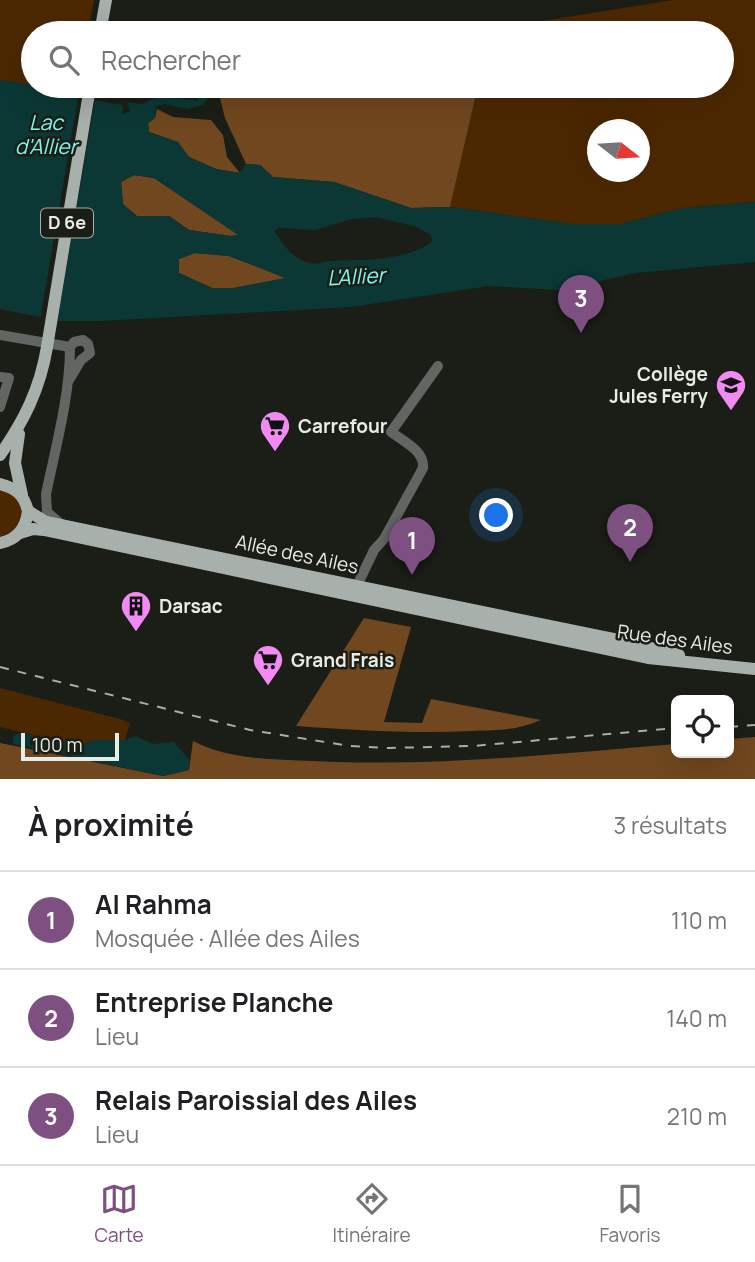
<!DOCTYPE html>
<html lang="fr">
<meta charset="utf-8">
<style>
:root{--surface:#fff;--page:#f6f6f6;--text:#202124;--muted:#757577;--line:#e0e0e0;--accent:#7e5081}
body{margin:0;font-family:Manrope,sans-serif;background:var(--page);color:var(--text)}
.controls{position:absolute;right:21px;bottom:21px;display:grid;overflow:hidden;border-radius:10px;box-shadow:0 7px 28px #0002}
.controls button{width:63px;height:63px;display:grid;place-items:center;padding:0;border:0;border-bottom:2px solid var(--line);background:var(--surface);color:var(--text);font:35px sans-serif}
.compass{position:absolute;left:587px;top:119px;width:63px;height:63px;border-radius:50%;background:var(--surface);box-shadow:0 7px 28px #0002;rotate:107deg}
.scale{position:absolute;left:21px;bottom:18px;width:98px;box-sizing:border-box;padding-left:7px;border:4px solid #e9ebe6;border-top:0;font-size:19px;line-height:24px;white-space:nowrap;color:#e9ebe6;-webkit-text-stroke:5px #1b1e16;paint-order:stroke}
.you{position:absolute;left:497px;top:516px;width:24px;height:24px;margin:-18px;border:5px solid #fff;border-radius:50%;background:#1a73e8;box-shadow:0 0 0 10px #1a73e833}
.badge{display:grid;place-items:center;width:46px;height:46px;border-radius:50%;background:var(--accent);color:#fff;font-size:23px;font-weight:700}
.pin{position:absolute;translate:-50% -58px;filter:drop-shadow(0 2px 4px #0008)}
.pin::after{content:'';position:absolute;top:37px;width:24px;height:21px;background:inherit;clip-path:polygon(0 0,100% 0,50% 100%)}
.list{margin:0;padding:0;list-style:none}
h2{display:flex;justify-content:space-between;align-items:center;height:91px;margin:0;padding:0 28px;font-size:30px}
h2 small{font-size:23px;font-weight:400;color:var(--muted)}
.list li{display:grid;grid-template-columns:46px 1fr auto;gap:21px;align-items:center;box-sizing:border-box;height:98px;padding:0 28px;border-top:2px solid var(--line)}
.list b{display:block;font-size:26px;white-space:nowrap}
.list p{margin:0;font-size:23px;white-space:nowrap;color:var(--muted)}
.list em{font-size:23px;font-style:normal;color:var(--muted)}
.icon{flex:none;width:38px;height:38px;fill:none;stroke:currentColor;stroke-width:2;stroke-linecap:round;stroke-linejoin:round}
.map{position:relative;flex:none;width:755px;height:779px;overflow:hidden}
.search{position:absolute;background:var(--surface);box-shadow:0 7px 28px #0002;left:21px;right:21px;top:21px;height:77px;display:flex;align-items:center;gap:18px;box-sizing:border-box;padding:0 24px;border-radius:38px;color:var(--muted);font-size:26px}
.sheet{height:385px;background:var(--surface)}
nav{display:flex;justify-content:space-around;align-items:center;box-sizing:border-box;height:98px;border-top:2px solid var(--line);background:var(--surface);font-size:19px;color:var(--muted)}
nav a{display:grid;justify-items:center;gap:4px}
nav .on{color:var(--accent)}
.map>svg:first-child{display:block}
.green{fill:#4c2800;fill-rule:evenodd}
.forest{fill:#70471e}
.water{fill:#0b3835;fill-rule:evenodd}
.pier{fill:#1b1e16}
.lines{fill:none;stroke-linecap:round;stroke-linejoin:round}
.minor{stroke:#616663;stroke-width:10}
.major{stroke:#a8b0ab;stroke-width:12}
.rail{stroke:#abada8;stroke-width:2;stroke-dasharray:9 9;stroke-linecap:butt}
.major-bridge{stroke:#a8b0ab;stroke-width:12}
.labels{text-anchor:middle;stroke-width:5;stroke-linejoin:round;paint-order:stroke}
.shield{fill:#1b1e16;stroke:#abaea8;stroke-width:2}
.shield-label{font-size:18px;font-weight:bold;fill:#e9ebe6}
.poi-label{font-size:19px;font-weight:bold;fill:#e9ebe6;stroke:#1b1e16;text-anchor:start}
.street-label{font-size:19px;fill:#e9ebe6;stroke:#1b1e16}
.water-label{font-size:21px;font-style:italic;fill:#7ff7ee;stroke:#1b1e16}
</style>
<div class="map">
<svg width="755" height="779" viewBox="0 0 755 779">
<rect width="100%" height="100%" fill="#1b1e16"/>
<!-- green -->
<g class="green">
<polygon points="0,0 94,0 88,33 33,33 33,85 0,80"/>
<path d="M673 0H755V202L682 208 620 224H573L450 207 478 86H722V33H490L493 21 511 26ZM598 130H640V172H598Z"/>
<polygon points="0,487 16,496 23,513 15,530 0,537"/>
<polygon points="0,688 120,719 130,723 125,740 95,740 77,746 0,727"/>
</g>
<!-- forest -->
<g class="forest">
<polygon points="217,86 478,86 450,207 411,208 334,182 273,177 260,165 246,164 225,118"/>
<polygon points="157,109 173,117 211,120 223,135 227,157 240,173 216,169 189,157 178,142 149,132 148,123 155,118"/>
<polygon points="134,175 154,178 239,235 231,236 189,230 169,216 137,216 123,204 121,182"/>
<polygon points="195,253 229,256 287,278 234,288 212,288 179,273 179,259"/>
<path d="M364 618 411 627 384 722 422 723 431 699 541 720C515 731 499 730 472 731 413 734 355 730 296 726Z"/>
<path d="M755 737V779H0V743L163 776 189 770 193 741C230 760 271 759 313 761 434 767 555 754 676 744V753H729V739Z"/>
</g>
<!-- water -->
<g class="water">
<path d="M0 80 70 91 69 96 123 105 122 114 130 111 127 102 142 104 158 97 198 100V94L192 86 205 88 208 98 203 105 188 109 164 104 156 106 155 118 148 123 149 132 178 142 189 157 216 169 239 173 246 164 260 165 273 177 334 182 411 208 450 207 573 224H620L682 208 755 202V262L635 273 561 290 489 286 351 307 100 321H60L0 309ZM134 175 154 178 238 235 231 236 189 230 169 216H136L123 204 121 182ZM376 217 417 227 431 235 432 242C402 262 367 259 331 261 324 261 316 265 309 263 291 258 284 245 274 231L279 228 315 230 352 219ZM195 253 229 256 285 278 234 288H212L179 273V259Z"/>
<polygon points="23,733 77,746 95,740 125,740 136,736 153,744 174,742 190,761 189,770 163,776 13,744 13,738 16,734"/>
</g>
<!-- pier -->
<polygon class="pier" points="78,98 95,100 57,324 40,320"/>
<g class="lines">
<!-- minor -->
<g class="minor">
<polyline points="0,335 70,347"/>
<polyline points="0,377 9,378 0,407"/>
<path d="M61 524 47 512 46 494C56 446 70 395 70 347L74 342 83 340 88 344 90 353 81 360 68 382"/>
<path d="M354 592 374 550 384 539 423 468C425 451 403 441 391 432L438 366"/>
</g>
<!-- major -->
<g class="major">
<polyline points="100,33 106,0"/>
<polyline points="88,99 91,86"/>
<polyline points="19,434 15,463 22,495"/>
<path d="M0 455C24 421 40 389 47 347"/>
<path d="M0 484C16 488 24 495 28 511 26 528 17 540 0 543"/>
<polyline points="28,511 46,522 623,641 679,655"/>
<polyline points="20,533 33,529 44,530 648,658 755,669"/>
</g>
<!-- rail -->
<g class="rail">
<polyline points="0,667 250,730 350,746 389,748 473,746 676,728"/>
<polyline points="729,727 755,725"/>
</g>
<!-- major-bridge -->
<polyline class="major-bridge" points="47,347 88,99"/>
</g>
<!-- icons -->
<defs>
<g id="school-pin" transform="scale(1.575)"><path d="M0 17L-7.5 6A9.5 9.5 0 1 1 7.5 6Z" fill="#f28af3" stroke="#1b1e16"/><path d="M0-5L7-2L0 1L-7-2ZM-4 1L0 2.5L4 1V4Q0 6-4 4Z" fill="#111"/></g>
<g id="supermarket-pin" transform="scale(1.575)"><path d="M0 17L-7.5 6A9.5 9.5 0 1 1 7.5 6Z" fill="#f28af3" stroke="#1b1e16"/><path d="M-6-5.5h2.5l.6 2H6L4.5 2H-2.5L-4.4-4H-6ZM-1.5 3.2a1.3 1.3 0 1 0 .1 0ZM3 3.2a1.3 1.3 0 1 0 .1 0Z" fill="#111"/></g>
<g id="building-pin" transform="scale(1.575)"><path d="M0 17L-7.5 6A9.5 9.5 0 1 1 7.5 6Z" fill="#f28af3" stroke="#1b1e16"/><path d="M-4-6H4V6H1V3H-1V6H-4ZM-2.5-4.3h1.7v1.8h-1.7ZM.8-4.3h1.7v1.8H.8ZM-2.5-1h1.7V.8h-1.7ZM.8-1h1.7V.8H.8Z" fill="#111"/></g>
</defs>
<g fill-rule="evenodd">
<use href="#school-pin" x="731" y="385"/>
<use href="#supermarket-pin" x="275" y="426"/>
<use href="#building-pin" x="136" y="606"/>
<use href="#supermarket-pin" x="268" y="660"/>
</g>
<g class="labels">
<!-- shield labels -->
<rect class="shield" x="41" y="208.5" width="52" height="29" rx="5"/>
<g class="shield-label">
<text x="67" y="229">D 6e</text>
</g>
<!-- poi labels -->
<g class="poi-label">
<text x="708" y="381" text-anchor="end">Collège<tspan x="708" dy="22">Jules Ferry</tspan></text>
<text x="298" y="433">Carrefour</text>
<text x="159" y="613">Darsac</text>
<text x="291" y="667">Grand Frais</text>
</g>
<!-- street labels -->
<g class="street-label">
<text transform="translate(297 554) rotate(12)" y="7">Allée des Ailes</text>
<text transform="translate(675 639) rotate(8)" y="7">Rue des Ailes</text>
</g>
<!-- water labels -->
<g class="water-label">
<text x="46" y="130">Lac<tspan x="46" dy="24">d'Allier</tspan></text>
<text transform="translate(356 277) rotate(-3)" y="7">L'Allier</text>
</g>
</g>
</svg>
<div class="controls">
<button><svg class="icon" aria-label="locate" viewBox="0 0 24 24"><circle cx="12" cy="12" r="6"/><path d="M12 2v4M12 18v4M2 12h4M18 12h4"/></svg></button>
</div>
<svg class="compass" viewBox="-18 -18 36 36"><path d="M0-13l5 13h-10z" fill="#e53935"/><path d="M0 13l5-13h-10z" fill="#757577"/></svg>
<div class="scale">100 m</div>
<div class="you"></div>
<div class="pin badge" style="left:412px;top:575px">1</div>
<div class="pin badge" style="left:630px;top:562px">2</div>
<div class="pin badge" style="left:581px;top:333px">3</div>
<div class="search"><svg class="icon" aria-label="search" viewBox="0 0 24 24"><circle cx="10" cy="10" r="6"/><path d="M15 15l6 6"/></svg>Rechercher</div>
</div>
<section class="sheet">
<h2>À proximité<small>3 résultats</small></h2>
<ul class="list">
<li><span class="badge">1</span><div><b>Al Rahma</b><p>Mosquée · Allée des Ailes</p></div><em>110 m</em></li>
<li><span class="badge">2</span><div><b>Entreprise Planche</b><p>Lieu</p></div><em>140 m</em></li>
<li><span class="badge">3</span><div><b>Relais Paroissial des Ailes</b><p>Lieu</p></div><em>210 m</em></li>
</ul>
</section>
<nav>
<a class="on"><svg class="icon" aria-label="map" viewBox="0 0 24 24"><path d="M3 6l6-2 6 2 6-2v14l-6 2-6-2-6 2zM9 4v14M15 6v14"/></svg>Carte</a>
<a><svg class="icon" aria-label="directions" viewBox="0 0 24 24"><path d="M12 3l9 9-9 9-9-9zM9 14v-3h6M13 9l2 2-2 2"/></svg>Itinéraire</a>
<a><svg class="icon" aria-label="saved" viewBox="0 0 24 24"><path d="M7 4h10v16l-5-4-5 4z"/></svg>Favoris</a>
</nav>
